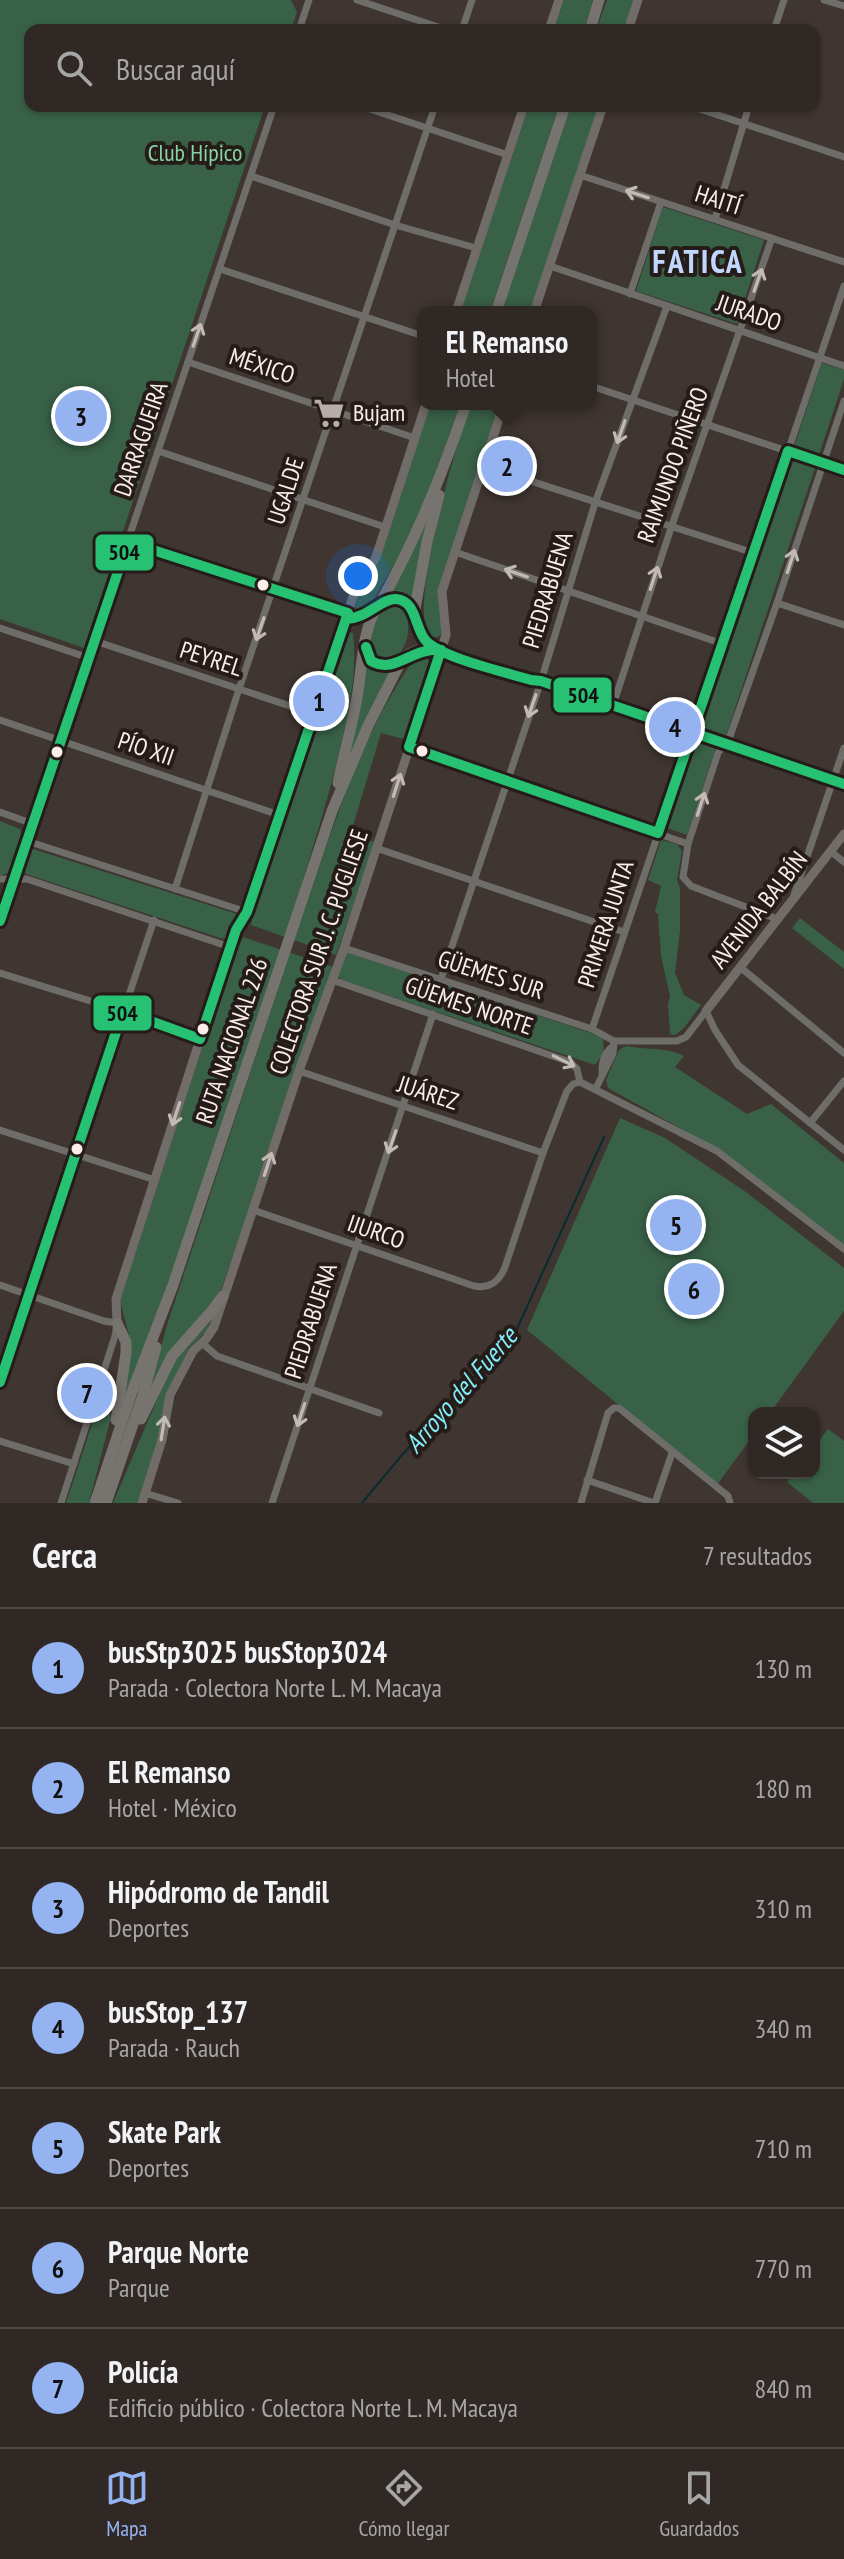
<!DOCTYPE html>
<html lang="es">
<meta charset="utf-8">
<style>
:root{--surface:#2f2825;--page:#3b3432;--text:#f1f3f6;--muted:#a7a6a7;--line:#4a4442;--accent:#95b2f1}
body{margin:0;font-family:"PT Sans Narrow",sans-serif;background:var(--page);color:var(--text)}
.controls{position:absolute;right:24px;bottom:24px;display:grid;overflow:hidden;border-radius:16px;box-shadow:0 2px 6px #0004}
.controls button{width:72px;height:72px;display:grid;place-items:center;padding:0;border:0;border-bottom:2px solid var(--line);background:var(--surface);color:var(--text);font:40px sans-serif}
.you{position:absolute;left:358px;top:576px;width:28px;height:28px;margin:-20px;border:6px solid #fff;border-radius:50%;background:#1a73e8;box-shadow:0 0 0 12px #1a73e833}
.badge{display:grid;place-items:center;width:52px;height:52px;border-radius:50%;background:var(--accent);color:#111;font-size:26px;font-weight:700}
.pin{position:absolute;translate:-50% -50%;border:4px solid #fff;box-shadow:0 2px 8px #0006}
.popup{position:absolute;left:417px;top:306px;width:180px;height:104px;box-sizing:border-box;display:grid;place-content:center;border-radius:16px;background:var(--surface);filter:drop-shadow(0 2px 6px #0005);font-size:26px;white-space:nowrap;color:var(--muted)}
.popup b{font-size:30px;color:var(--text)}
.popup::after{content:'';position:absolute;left:50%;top:100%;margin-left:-16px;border:16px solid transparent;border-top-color:var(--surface)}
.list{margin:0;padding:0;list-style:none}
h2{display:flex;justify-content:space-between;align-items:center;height:104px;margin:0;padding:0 32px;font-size:34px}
h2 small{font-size:26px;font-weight:400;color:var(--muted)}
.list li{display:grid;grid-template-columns:52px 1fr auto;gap:24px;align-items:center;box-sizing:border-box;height:120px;padding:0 32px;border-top:2px solid var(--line)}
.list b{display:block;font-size:30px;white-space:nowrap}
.list p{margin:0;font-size:26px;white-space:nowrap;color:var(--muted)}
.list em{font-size:26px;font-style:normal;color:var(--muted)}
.icon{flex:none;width:44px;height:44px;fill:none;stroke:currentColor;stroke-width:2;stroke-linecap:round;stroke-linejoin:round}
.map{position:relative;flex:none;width:844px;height:1503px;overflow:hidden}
.search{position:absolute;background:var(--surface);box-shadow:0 2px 6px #0004;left:24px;right:24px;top:24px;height:88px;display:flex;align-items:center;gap:20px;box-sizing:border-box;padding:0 28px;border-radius:16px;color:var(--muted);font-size:30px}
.sheet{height:944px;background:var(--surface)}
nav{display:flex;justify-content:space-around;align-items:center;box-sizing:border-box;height:112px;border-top:2px solid var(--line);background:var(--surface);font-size:22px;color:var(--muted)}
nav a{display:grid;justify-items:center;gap:4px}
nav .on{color:var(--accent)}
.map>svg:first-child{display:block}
.green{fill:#396148}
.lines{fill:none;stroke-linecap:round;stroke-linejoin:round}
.stream{stroke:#092c2f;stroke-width:2}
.minor{stroke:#6f6d6a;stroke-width:7}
.major{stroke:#716c68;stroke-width:9}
.highway{stroke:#77746f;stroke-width:11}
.bus-1-casing{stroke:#251c19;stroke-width:16}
.bus-1{stroke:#26c172;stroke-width:10}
.oneway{stroke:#c3bab6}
.oneway2{stroke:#c4bab5}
.bus-dot{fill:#fbeee9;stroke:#251c19;stroke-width:3}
.labels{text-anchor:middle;stroke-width:8;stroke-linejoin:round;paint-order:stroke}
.park-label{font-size:24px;fill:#87d3a4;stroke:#251c19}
.street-label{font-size:24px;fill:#fbeee9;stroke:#251c19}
.poi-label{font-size:24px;fill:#fbeee9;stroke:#251c19;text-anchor:start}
.water-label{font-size:26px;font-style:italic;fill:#83eef9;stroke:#251c19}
.district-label{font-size:32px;font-weight:bold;letter-spacing:2px;fill:#c1d5fd;stroke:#251c19}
.line-badge{stroke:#251c19;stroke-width:3}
.pale-badge-label{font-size:22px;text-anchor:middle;font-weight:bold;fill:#111}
</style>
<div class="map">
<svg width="844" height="1503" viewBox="0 0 844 1503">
<rect width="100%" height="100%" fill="#3f3531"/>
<!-- green -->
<g class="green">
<polygon points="0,0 291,0 297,12 291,30 30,30 30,106 265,106 84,648 0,619"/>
<polygon points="564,0 593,0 584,30 554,30"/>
<polygon points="607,0 635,0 625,30 596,30"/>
<polygon points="529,106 559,106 490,312 460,312"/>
<polygon points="570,106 600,106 532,312 501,312"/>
<polygon points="663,207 764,240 737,324 636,291"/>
<polygon points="822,363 844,370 844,379 819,455 794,447"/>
<path d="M430 404H460C440 464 419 526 385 580 376 593 374 605 360 613L355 609C358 589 371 579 378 562Z"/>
<path d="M470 404H501L440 589 442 634 437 637H429C408 606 457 443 470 404Z"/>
<polygon points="791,456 816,465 726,736 700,727"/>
<polygon points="435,498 414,604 387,596"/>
<path d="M394 604 404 606C412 627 409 644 394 661L379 663 369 650C370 633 376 609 394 604Z"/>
<path d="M349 632 353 633C358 678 347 719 337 762 322 820 304 877 286 935L295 938C328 844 358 736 417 655H426L431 665 407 740 381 733 352 829 356 836 375 842 336 955 251 925 252 920 249 918 345 635Z"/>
<polygon points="366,663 381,672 392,671 354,753 346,759"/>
<polygon points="696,737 717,744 687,835 667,828"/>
<polygon points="0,821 20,829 23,837 11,872 0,876"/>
<polygon points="661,840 677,844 682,851 677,880 680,888 680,931 675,973 684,995 701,1005 684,1028 675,1035 670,1034 668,1004 670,996 661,956 658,914 655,912 661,886 648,880"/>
<polygon points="33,849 237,914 240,916 228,939 220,938 26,874 22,865 29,851"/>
<polygon points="800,918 844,952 844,969 792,928"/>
<polygon points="243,937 333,967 222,1287 216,1300 149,1394 167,1325 288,959 122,1407 130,1339 120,1301 228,968"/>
<polygon points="346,952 591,1033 603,1039 604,1052 595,1065 342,980 338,977 337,971"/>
<path d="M626 1046C645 1050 665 1047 682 1055L684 1056 675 1067 747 1114 771 1104 844 1163V1247L723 1152 608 1088 606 1080 619 1050Z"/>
<polygon points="620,1118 665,1138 746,1192 844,1268 844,1311 770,1413 754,1413 754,1434 717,1485 527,1330"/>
<polygon points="213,1319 209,1329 189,1348 167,1395 158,1441 138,1503 113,1503 173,1362"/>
<polygon points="99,1403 106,1405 111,1417 89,1503 66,1503"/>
<polygon points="828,1429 844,1441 844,1503 813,1503 787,1482 794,1473 814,1473 814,1447"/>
</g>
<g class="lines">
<!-- stream -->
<polyline class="stream" points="362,1503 402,1455 516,1331 604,1137"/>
<!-- minor -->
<g class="minor">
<polyline points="357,0 447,30"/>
<polyline points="824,0 844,6"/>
<polyline points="299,30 309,0"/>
<polyline points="462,30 472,0"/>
<polyline points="774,30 784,0"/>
<polyline points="361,106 508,155"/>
<polyline points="691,106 844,157"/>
<polyline points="580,175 844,262"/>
<polyline points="251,176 395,225 476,248"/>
<polyline points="715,219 749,106"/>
<polyline points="550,266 844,366"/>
<polyline points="220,269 423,336"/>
<polyline points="630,294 661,202"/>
<polyline points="188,362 415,438"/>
<polyline points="591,386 844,470"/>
<polyline points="158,451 385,527"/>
<polyline points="484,466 754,553"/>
<polyline points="128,542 348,613"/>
<polyline points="455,552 723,644"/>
<polyline points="777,603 844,625"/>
<polyline points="0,628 89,658"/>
<polyline points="95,641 314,714"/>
<polyline points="441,650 531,680 541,681 844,784"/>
<polyline points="613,705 671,528 772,238"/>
<polyline points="0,720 279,815"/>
<polyline points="409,747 688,844"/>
<polyline points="0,812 33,824"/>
<polyline points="27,841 247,912"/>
<polyline points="376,848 624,932"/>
<polyline points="830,851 844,862"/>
<polyline points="0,879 27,879 230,947"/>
<polyline points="175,889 239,689 435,106"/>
<polyline points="794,895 844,748"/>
<polyline points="777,919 691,886 683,877 688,844 718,753 730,736 777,603 844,401"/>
<polyline points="0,921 274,106"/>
<polyline points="344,948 592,1029 614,1041 677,1041 686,1037 706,1011"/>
<polyline points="740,967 844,1053"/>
<polyline points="0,973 123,1011 200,1039"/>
<polyline points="441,979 541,681 595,503 667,306"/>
<polyline points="332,980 570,1062 577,1069 580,1082"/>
<polyline points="706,1011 715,1030 738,1065 844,1150"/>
<polyline points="592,1029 844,286"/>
<polyline points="299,1071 543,1153"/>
<path d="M602 1072C602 1061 604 1054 612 1047"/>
<polyline points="580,1082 717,1151 844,1249"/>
<polyline points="596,1088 613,1054 614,1041"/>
<polyline points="810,1123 844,1081"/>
<polyline points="0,1130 155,1180"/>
<path d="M253 1210 474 1286C490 1289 499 1282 505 1267L543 1153 567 1091 573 1084 580 1082"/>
<polyline points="0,1285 104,1321 117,1323 115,1336 61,1503"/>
<polyline points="202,1343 217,1356 379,1413"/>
<polyline points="0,1382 154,920"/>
<polyline points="0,1441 74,1464"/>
<polyline points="587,1480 654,1503"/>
<polyline points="145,1493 178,1503"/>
<polyline points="272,1503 433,1014"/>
<polyline points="581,1503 608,1413 614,1408 619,1408 728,1496 730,1503"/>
<polyline points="655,1503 672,1453"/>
</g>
<!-- major -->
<g class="major">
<polyline points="549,30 559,0"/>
<polyline points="628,30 638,0"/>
<polyline points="456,312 524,106"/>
<polyline points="534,312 603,106"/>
<polyline points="706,1011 844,834"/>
<polyline points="117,1323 116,1299 230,947 236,929 247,912 353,597 376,557 426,404"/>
<polyline points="142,1503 162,1440 170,1395 193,1351 206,1339 214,1327 299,1071 344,948 446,635 442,591 504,404"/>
</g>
<!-- highway -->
<g class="highway">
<polyline points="590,30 599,0"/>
<polyline points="496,312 565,106"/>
<path d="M380 603C416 540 443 473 466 404"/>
<polyline points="414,614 427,542 439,495"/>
<polyline points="346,619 361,618 376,610"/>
<path d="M366 651C377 680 392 664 409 654 417 650 426 648 435 649"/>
<path d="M338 783C344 754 352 726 357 697 362 672 362 626 378 607 386 597 397 598 407 603L423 638 441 650"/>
<polyline points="141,1419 172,1356 211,1312 223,1296"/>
<polyline points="116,1420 126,1353 126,1342 117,1323"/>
<polyline points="95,1503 132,1392 173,1285 332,811 368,726 401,661"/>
<polyline points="106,1503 143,1395 156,1347"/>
</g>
<!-- bus-1 casing -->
<g class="bus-1-casing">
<g id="bus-1">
<path d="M346 619C369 618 381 598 396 599 418 601 414 630 427 642 446 659 505 672 531 680L541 681 844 784"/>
<path d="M366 647 371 661C395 675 411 647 441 650"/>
<polyline points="441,650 409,747 658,833 788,451 844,470"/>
<polyline points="0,921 128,542 348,613 247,912 236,930 200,1039 123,1011 0,1382"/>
</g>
</g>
<!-- bus-1 -->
<use href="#bus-1" class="bus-1"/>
</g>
<!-- one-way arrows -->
<defs><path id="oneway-shaft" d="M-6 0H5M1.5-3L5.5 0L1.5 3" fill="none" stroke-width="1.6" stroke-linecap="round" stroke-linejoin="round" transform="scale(2)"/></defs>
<g class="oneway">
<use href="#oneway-shaft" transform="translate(637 194) rotate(-162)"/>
<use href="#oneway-shaft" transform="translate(758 280) rotate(-71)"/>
<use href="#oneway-shaft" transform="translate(197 335) rotate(-71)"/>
<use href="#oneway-shaft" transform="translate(621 432) rotate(109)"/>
<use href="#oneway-shaft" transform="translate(791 561) rotate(-72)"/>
<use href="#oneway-shaft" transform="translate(516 573) rotate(-161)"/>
<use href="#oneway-shaft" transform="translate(654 578) rotate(-72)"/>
<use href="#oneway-shaft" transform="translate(260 629) rotate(109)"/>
<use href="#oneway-shaft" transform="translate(532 706) rotate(109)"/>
<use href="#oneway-shaft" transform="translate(701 804) rotate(-72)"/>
<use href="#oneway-shaft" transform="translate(564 1061) rotate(26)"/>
<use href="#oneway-shaft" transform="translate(392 1142) rotate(109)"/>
<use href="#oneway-shaft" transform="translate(301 1415) rotate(108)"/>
</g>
<g class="oneway2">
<use href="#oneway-shaft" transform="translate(397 785) rotate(-72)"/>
<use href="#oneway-shaft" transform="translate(176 1114) rotate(108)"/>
<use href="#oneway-shaft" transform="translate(268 1164) rotate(-72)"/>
<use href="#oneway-shaft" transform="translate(163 1428) rotate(-81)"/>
</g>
<!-- icons -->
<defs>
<g id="supermarket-bare" transform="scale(2.4)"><path d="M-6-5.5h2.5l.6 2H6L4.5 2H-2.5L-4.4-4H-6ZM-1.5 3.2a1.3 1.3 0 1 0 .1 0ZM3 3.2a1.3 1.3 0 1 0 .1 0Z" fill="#b9ada9" stroke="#251c19" stroke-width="2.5" paint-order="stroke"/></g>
</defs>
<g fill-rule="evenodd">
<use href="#supermarket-bare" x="329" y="413"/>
</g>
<!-- markers -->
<g class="bus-dot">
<circle cx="263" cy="585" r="7"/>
<circle cx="422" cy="751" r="7"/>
<circle cx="57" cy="752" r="7"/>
<circle cx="203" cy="1029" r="7"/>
<circle cx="77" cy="1149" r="7"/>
</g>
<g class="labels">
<!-- park labels -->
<g class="park-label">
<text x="195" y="161">Club Hípico</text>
</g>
<!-- street labels -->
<g class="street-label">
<text transform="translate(718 200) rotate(18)" y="8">HAITÍ</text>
<text transform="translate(749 313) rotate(19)" y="8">JURADO</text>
<text transform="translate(262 366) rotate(18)" y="8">MÉXICO</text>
<text transform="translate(141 439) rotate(-71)" y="8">DARRAGUEIRA</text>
<text transform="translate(673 465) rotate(-70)" y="8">RAIMUNDO PIÑERO</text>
<text transform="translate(286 491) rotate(-72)" y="8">UGALDE</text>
<text transform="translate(548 590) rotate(-73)" y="8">PIEDRABUENA</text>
<text transform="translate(211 659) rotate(18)" y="8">PEYREL</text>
<text transform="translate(146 749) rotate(19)" y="8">PÍO XII</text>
<text transform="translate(759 910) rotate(-52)" y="8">AVENIDA BALBÍN</text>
<text transform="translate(606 924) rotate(-72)" y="8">PRIMERA JUNTA</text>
<text transform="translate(319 952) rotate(-71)" y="8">COLECTORA SUR J. C. PUGLIESE</text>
<text transform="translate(491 975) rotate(18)" y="8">GÜEMES SUR</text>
<text transform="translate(469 1006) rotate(19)" y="8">GÜEMES NORTE</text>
<text transform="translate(232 1041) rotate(-71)" y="8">RUTA NACIONAL 226</text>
<text transform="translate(428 1093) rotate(18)" y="8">JUÁREZ</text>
<text transform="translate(376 1232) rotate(19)" y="8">IJURCO</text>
<text transform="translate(311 1321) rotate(-72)" y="8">PIEDRABUENA</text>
</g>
<!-- poi labels -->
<g class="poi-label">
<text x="353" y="421">Bujam</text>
</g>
<!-- water labels -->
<g class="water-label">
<text transform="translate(461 1390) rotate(-49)" y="9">Arroyo del Fuerte</text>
</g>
<!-- district labels -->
<g class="district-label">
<text x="698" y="273">FATICA</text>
</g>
</g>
<g class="line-badge">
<rect x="94" y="533" width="61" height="39" rx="8" fill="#26c172"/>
<rect x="552" y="676" width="61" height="38" rx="8" fill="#26c172"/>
<rect x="92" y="994" width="61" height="38" rx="8" fill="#26c172"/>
</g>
<g class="pale-badge-label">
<text x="124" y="560">504</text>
<text x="583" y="703">504</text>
<text x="122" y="1021">504</text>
</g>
</svg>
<div class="controls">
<button><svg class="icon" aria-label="layers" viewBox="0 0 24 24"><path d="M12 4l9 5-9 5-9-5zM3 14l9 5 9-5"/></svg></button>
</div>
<div class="you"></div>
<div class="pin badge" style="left:319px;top:701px">1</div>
<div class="pin badge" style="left:507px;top:466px">2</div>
<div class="popup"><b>El Remanso</b>Hotel</div>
<div class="pin badge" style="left:81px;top:416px">3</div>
<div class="pin badge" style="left:675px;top:727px">4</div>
<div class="pin badge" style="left:676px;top:1225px">5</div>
<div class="pin badge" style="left:694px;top:1289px">6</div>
<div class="pin badge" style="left:87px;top:1393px">7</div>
<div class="search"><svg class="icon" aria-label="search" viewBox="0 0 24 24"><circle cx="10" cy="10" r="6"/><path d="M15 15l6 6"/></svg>Buscar aquí</div>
</div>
<section class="sheet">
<h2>Cerca<small>7 resultados</small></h2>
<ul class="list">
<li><span class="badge">1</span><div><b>busStp3025 busStop3024</b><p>Parada · Colectora Norte L. M. Macaya</p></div><em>130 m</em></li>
<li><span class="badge">2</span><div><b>El Remanso</b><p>Hotel · México</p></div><em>180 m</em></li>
<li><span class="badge">3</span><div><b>Hipódromo de Tandil</b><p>Deportes</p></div><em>310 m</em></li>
<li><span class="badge">4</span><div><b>busStop_137</b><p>Parada · Rauch</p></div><em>340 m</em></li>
<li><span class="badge">5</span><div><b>Skate Park</b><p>Deportes</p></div><em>710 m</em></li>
<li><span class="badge">6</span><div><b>Parque Norte</b><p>Parque</p></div><em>770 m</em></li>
<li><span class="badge">7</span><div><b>Policía</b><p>Edificio público · Colectora Norte L. M. Macaya</p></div><em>840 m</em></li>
</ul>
</section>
<nav>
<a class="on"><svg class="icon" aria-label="map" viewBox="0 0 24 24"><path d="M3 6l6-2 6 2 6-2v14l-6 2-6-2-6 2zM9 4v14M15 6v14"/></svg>Mapa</a>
<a><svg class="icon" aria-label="directions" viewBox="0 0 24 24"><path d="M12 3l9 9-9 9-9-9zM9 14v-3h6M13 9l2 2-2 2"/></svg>Cómo llegar</a>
<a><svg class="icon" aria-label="saved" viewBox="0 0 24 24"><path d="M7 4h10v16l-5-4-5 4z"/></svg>Guardados</a>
</nav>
